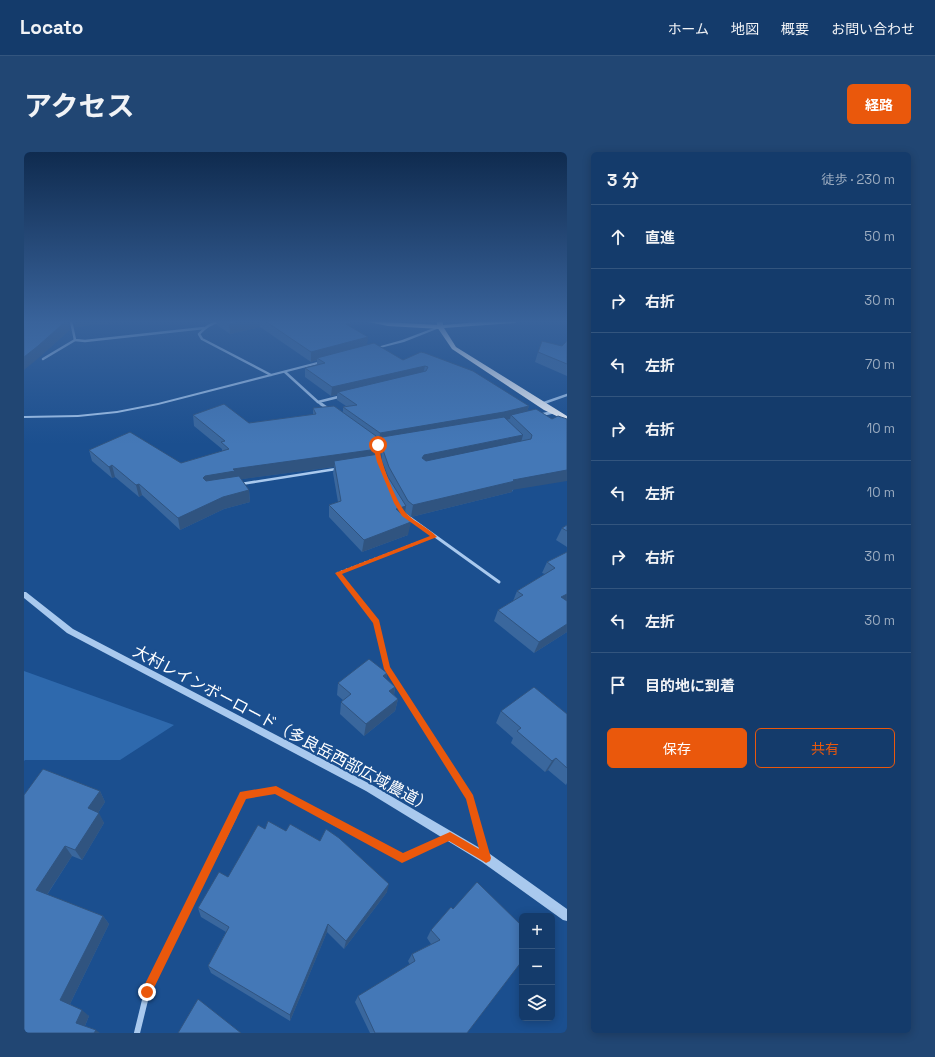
<!DOCTYPE html>
<html lang="ja">
<meta charset="utf-8">
<style>
:root{--surface:#143b6b;--page:#214673;--text:#f1f3f6;--muted:#9dadc1;--line:#33557e;--accent:#ea580c}
body{margin:0;font-family:"Space Grotesk","Noto Sans JP",sans-serif;background:var(--page);color:var(--text)}
.controls{position:absolute;right:12px;bottom:12px;display:grid;overflow:hidden;border-radius:6px;box-shadow:0 2px 10px #0003}
.controls button{width:36px;height:36px;display:grid;place-items:center;padding:0;border:0;border-bottom:1px solid var(--line);background:var(--surface);color:var(--text);font:20px sans-serif}
.stop{position:absolute;width:12px;height:12px;margin:-9px;border:3px solid #ea580c;border-radius:50%;background:#fff}
.stop.end{background:#ea580c;border-color:#fff;box-shadow:0 1px 4px #0008}
.list{margin:0;padding:0;list-style:none}
h2{display:flex;justify-content:space-between;align-items:center;height:52px;margin:0;padding:0 16px;font-size:17px}
h2 small{font-size:13px;font-weight:400;color:var(--muted)}
.list li{display:grid;grid-template-columns:26px 1fr auto;gap:12px;align-items:center;box-sizing:border-box;height:64px;padding:0 16px;border-top:1px solid var(--line)}
.list b{display:block;font-size:15px;white-space:nowrap}
.list em{font-size:13px;font-style:normal;color:var(--muted)}
.actions{display:flex;gap:8px;padding:12px 16px}
.actions a{flex:1;padding:9px 0;border:1px solid var(--accent);border-radius:6px;text-align:center;font-size:14px;color:var(--accent)}
.actions .main{background:var(--accent);color:#fff}
.icon{flex:none;width:22px;height:22px;fill:none;stroke:currentColor;stroke-width:2;stroke-linecap:round;stroke-linejoin:round}
.map{position:relative;flex:none;width:543px;height:881px;overflow:hidden;border-radius:6px}
header{display:flex;align-items:center;gap:24px;box-sizing:border-box;height:56px;padding:0 20px;background:var(--surface);border-bottom:1px solid var(--line)}
header strong{font-size:19px}
nav{display:flex;gap:22px;margin-inline-start:auto;font-size:14px}
.intro{display:flex;align-items:center;justify-content:space-between;box-sizing:border-box;height:96px;padding:0 24px}
h1{margin:0;font-size:28px}
.button{padding:10px 18px;border-radius:6px;background:var(--accent);color:#fff;font-size:14px;font-weight:700}
main{display:flex;gap:24px;padding:0 24px}
aside{flex:1;background:var(--surface);border-radius:6px;box-shadow:0 2px 10px #0003}
.map>svg:first-child{display:block}
.green{fill:#2e69ad}
.lines{fill:none;stroke-linecap:round;stroke-linejoin:round}
.path-far2{stroke:#a9c9ee;stroke-width:2.5;stroke-dasharray:2 3;stroke-linecap:butt}
.path-far1{stroke:#a9c9ee;stroke-width:3;stroke-dasharray:2.5 3.5;stroke-linecap:butt}
.path{stroke:#a9c9ee;stroke-width:4;stroke-dasharray:3 4.5;stroke-linecap:butt}
.service-far1{stroke:#a9c9ee;stroke-width:2.5}
.service{stroke:#a9c9ee;stroke-width:3}
.minor-far3{stroke:#a9c9ee;stroke-width:2.5}
.minor-far2{stroke:#a9c9ee;stroke-width:3}
.minor-far1{stroke:#a9c9ee;stroke-width:5}
.minor{stroke:#a9c9ee;stroke-width:6}
.tertiary{fill:#a9c9ee;fill-rule:evenodd}
.trunk{fill:#f8faff;fill-rule:evenodd}
.motorway{fill:#fff;fill-rule:evenodd}
.wall{fill:#3a679d;fill-rule:evenodd}
.shaded-wall{fill:#305480}
.building{fill:#4478b7;stroke:#305480}
.route{fill:#ea580c}
.labels{text-anchor:middle;stroke-width:4;stroke-linejoin:round;paint-order:stroke}
.near-street-label{font-size:16px;fill:#fff;stroke:#1b4f8f}
</style>
<header>
<strong>Locato</strong>
<nav><a>ホーム</a><a>地図</a><a>概要</a><a>お問い合わせ</a></nav>
</header>
<div class="intro"><h1>アクセス</h1><a class="button">経路</a></div>
<main>
<div class="map">
<svg width="543" height="881" viewBox="0 0 543 881">
<rect width="100%" height="100%" fill="#1b4f8f"/>
<!-- green -->
<polygon class="green" points="0,519 150,573 96,608 1,608 0,609"/>
<g class="lines">
<!-- path-far2 -->
<polyline class="path-far2" points="358,494 352,470 314,421 393,391"/>
<!-- path-far1 -->
<polyline class="path-far1" points="358,493 363,515 446,646 451,665"/>
<!-- path -->
<polyline class="path" points="451,664 455,679"/>
<!-- service-far1 -->
<polyline class="service-far1" points="217,332 312,317"/>
<!-- service -->
<polyline class="service" points="379,361 475,430"/>
<!-- minor-far3 -->
<g class="minor-far3">
<polyline points="47,169 51,188 61,189 180,176"/>
<path d="M197 169C188 171 181 175 175 182L178 187 247 223"/>
<polyline points="19,207 51,188"/>
<polyline points="261,220 294,250 318,244"/>
<polyline points="294,250 299,253"/>
<polyline points="517,252 543,243"/>
</g>
<!-- minor-far2 -->
<g class="minor-far2">
<polyline points="297,252 306,258"/>
<polyline points="516,263 530,260"/>
</g>
<!-- minor-far1 -->
<polyline class="minor-far1" points="209,665 220,643 252,638 301,665"/>
<!-- minor -->
<g class="minor">
<polyline points="299,664 378,706 425,685"/>
<polyline points="113,881 123,840 210,664"/>
</g>
<!-- tertiary -->
<g class="tertiary">
<polygon points="415,174 418,175 380,190 348,198 346,197 378,188"/>
<polygon points="301,208 302,208 302,210 134,253 93,261 54,265 0,266 0,264 54,263 93,259 134,251"/>
<polygon points="0,440 2,440 49,477 348,633 466,702 543,757 543,769 539,768 458,710 342,639 43,481 0,446"/>
</g>
<!-- trunk -->
<polygon class="trunk" points="413,169 419,169 419,173 467,169 494,169 491,171 420,176 432,195 543,264 543,269 520,258 428,197 413,175"/>
<!-- motorway -->
<polygon class="motorway" points="340,169 416,173 419,175 416,177 364,174"/>
</g>
<!-- wall -->
<g class="wall">
<path d="M192 169H325L327 175 344 193 379 208 397 200 505 254 503 259 528 267 488 340 387 365 382 361 381 359 380 364 384 383 338 400 305 365V353L314 350 309 321 310 315 217 327 225 338 226 350 200 357 156 378 118 343 115 345 91 325 88 326 68 309 65 298 157 311 198 299V297L170 274 169 263 225 271 289 263V256L319 260V255L322 254 313 248V243L307 244 281 225V216L293 213V208L287 210 236 175 206 182 193 173ZM353 289 355 290 357 289V296L358 309 353 303 354 297Z"/>
<polygon points="543,189 543,224 511,210 514,200 538,194"/>
<polygon points="543,373 543,395 532,388 538,376"/>
<polygon points="543,400 543,480 510,501 470,469 474,458 489,449 493,439 521,422 518,421 523,410"/>
<polygon points="363,521 362,527 371,535 370,543 374,547 371,559 340,584 316,562 317,550 319,548 313,543 314,531"/>
<polygon points="477,559 543,562 543,631 542,633 524,618 521,620 487,591 489,586 472,571"/>
<polygon points="76,639 81,650 74,661 80,671 58,708 48,704 23,743 79,764 85,772 46,852 65,864 61,874 0,881 0,643"/>
<polygon points="204,725 363,740 320,797 303,780 266,869 187,821 184,814 202,780 177,765 174,756"/>
<polygon points="427,755 443,881 346,881 331,850 334,844 386,813 384,809 388,802 407,792 403,786 407,778"/>
</g>
<!-- shaded-wall -->
<g class="shaded-wall">
<polygon points="42,169 44,169 46,178 17,204 0,218 0,205"/>
<polygon points="50,169 114,169 51,175"/>
<polygon points="138,169 151,169 138,170"/>
<polygon points="168,169 176,169 168,170"/>
<polygon points="220,169 236,169 236,175 206,182 205,172"/>
<polygon points="327,171 327,180 322,172"/>
<polygon points="344,185 343,195 293,206 293,208 287,210 287,200"/>
<polygon points="401,214 399,222 314,240 313,243 307,244 308,235"/>
<polygon points="505,254 502,263 487,263 486,267 477,269 358,285 357,289 355,290 356,281"/>
<polygon points="499,283 496,294 398,314 398,306 400,303"/>
<polygon points="354,297 352,309 310,309 310,315 212,328 182,335 179,326 181,324 209,317"/>
<polygon points="88,313 91,325 88,326 85,315"/>
<polygon points="543,318 543,329 488,338 488,340 387,365 389,353 489,328"/>
<polygon points="115,332 118,343 115,345 112,333"/>
<polygon points="225,338 226,350 200,357 156,378 154,366 199,345"/>
<polygon points="382,354 380,366 372,357"/>
<polygon points="387,370 384,383 338,400 340,388"/>
<polygon points="543,442 543,450 537,445"/>
<polygon points="543,472 543,480 510,501 515,490"/>
<polygon points="363,521 361,533 359,524"/>
<polygon points="371,535 369,547 365,539"/>
<polygon points="374,547 371,559 340,584 342,572"/>
<polygon points="532,606 524,618 521,620 528,609"/>
<polygon points="76,639 81,650 70,667 64,656"/>
<polygon points="75,661 80,671 58,708 51,698"/>
<polygon points="41,694 48,704 20,747 12,738"/>
<polygon points="365,732 363,740 320,797 322,789"/>
<polygon points="79,764 85,772 45,854 36,848"/>
<polygon points="304,772 303,780 266,869 266,863"/>
<polygon points="58,858 65,864 60,876 52,871"/>
<polygon points="72,878 76,881 70,881"/>
</g>
<!-- building -->
<g class="building">
<polygon points="0,169 42,169 14,194 0,205"/>
<polygon points="200,169 220,169 205,172"/>
<polygon points="241,169 325,169 327,171 322,172 344,185 287,200"/>
<polygon points="518,189 538,194 543,189 543,212 514,200"/>
<polygon points="350,191 379,208 397,200 401,201 449,219 505,254 480,260 356,281 319,255 333,253 314,240 402,219 404,215 401,214 308,235 281,216 301,211 293,206"/>
<polygon points="200,252 225,271 292,262 289,256 310,254 352,284 354,297 209,317 211,319 181,324 179,326 182,329 215,324 225,338 199,345 154,366 115,332 112,333 88,313 85,315 65,298 106,280 157,311 205,297 197,290 201,289 169,263"/>
<polygon points="512,257 528,267 534,264 543,267 543,318 489,328 491,329 389,353 384,349 365,315 359,298 358,285 480,265 499,283 400,303 398,306 402,309 507,287 508,283 487,263"/>
<polygon points="355,302 364,325 382,354 372,357 387,370 340,388 305,353 317,349 310,309"/>
<polygon points="543,373 543,379 538,376"/>
<polygon points="543,400 543,442 537,445 543,449 543,472 515,490 474,458 499,443 493,439 531,416 523,410"/>
<polygon points="345,507 363,521 359,524 371,535 365,539 374,547 342,572 317,550 327,542 314,531"/>
<polygon points="510,535 543,562 543,616 532,606 528,609 493,579 497,576 477,559"/>
<polygon points="19,617 76,639 64,656 75,661 51,698 41,694 12,738 79,764 36,848 58,858 52,871 72,878 70,881 0,881 0,643"/>
<polygon points="244,669 262,679 266,672 296,689 302,677 315,686 365,732 322,789 304,772 266,863 184,814 205,775 174,756 195,720 204,725 234,673 241,677"/>
<polygon points="453,730 498,774 498,809 443,881 351,881 334,844 391,809 388,802 416,788 407,778 427,755 429,757"/>
<polygon points="174,847 217,881 154,881"/>
</g>
<!-- sky -->
<linearGradient id="sky" x2="0" y2="1"><stop stop-color="#0f2b4f"/><stop offset="0.58" stop-color="#39639b"/><stop offset="1" stop-color="#39639b" stop-opacity="0"/></linearGradient>
<rect width="543" height="292" fill="url(#sky)"/>
<!-- route -->
<path class="route" d="M352 292 356 293C353 304 374 354 383 362 392 371 405 376 413 385L318 422 355 468 366 515 449 643 467 706 466 709 462 711 459 709 425 689 378 711 251 642 222 647 126 844 123 845 119 844 117 840 119 836 216 640 252 634 379 701 426 680 455 697 442 647 360 517 349 471 311 421 406 384 378 364 370 351 353 310 350 298Z"/>
<g class="labels">
<!-- near-street labels -->
<g class="near-street-label">
<text transform="translate(259 576) rotate(28)" y="6">大村レインボーロード（多良岳西部広域農道）</text>
</g>
</g>
</svg>
<div class="controls">
<button>+</button>
<button>−</button>
<button><svg class="icon" aria-label="layers" viewBox="0 0 24 24"><path d="M12 4l9 5-9 5-9-5zM3 14l9 5 9-5"/></svg></button>
</div>
<div class="stop" style="left:354px;top:293px"></div>
<div class="stop end" style="left:123px;top:840px"></div>
</div>
<aside>
<h2>3 分<small>徒歩 · 230 m</small></h2>
<ul class="list">
<li><svg class="icon" aria-label="ahead" viewBox="0 0 24 24"><path d="M12 20V5M6 11l6-6 6 6"/></svg><div><b>直進</b></div><em>50 m</em></li>
<li><svg class="icon" aria-label="right" viewBox="0 0 24 24"><path d="M7 20v-9h11M14 6l5 5-5 5"/></svg><div><b>右折</b></div><em>30 m</em></li>
<li><svg class="icon" aria-label="left" viewBox="0 0 24 24"><path d="M17 20v-9H6M10 6l-5 5 5 5"/></svg><div><b>左折</b></div><em>70 m</em></li>
<li><svg class="icon" aria-label="right" viewBox="0 0 24 24"><path d="M7 20v-9h11M14 6l5 5-5 5"/></svg><div><b>右折</b></div><em>10 m</em></li>
<li><svg class="icon" aria-label="left" viewBox="0 0 24 24"><path d="M17 20v-9H6M10 6l-5 5 5 5"/></svg><div><b>左折</b></div><em>10 m</em></li>
<li><svg class="icon" aria-label="right" viewBox="0 0 24 24"><path d="M7 20v-9h11M14 6l5 5-5 5"/></svg><div><b>右折</b></div><em>30 m</em></li>
<li><svg class="icon" aria-label="left" viewBox="0 0 24 24"><path d="M17 20v-9H6M10 6l-5 5 5 5"/></svg><div><b>左折</b></div><em>30 m</em></li>
<li><svg class="icon" aria-label="arrive" viewBox="0 0 24 24"><path d="M6 21V4h12l-3 4 3 4H6"/></svg><div><b>目的地に到着</b></div></li>
</ul>
<div class="actions"><a class="main">保存</a><a>共有</a></div>
</aside>
</main>
